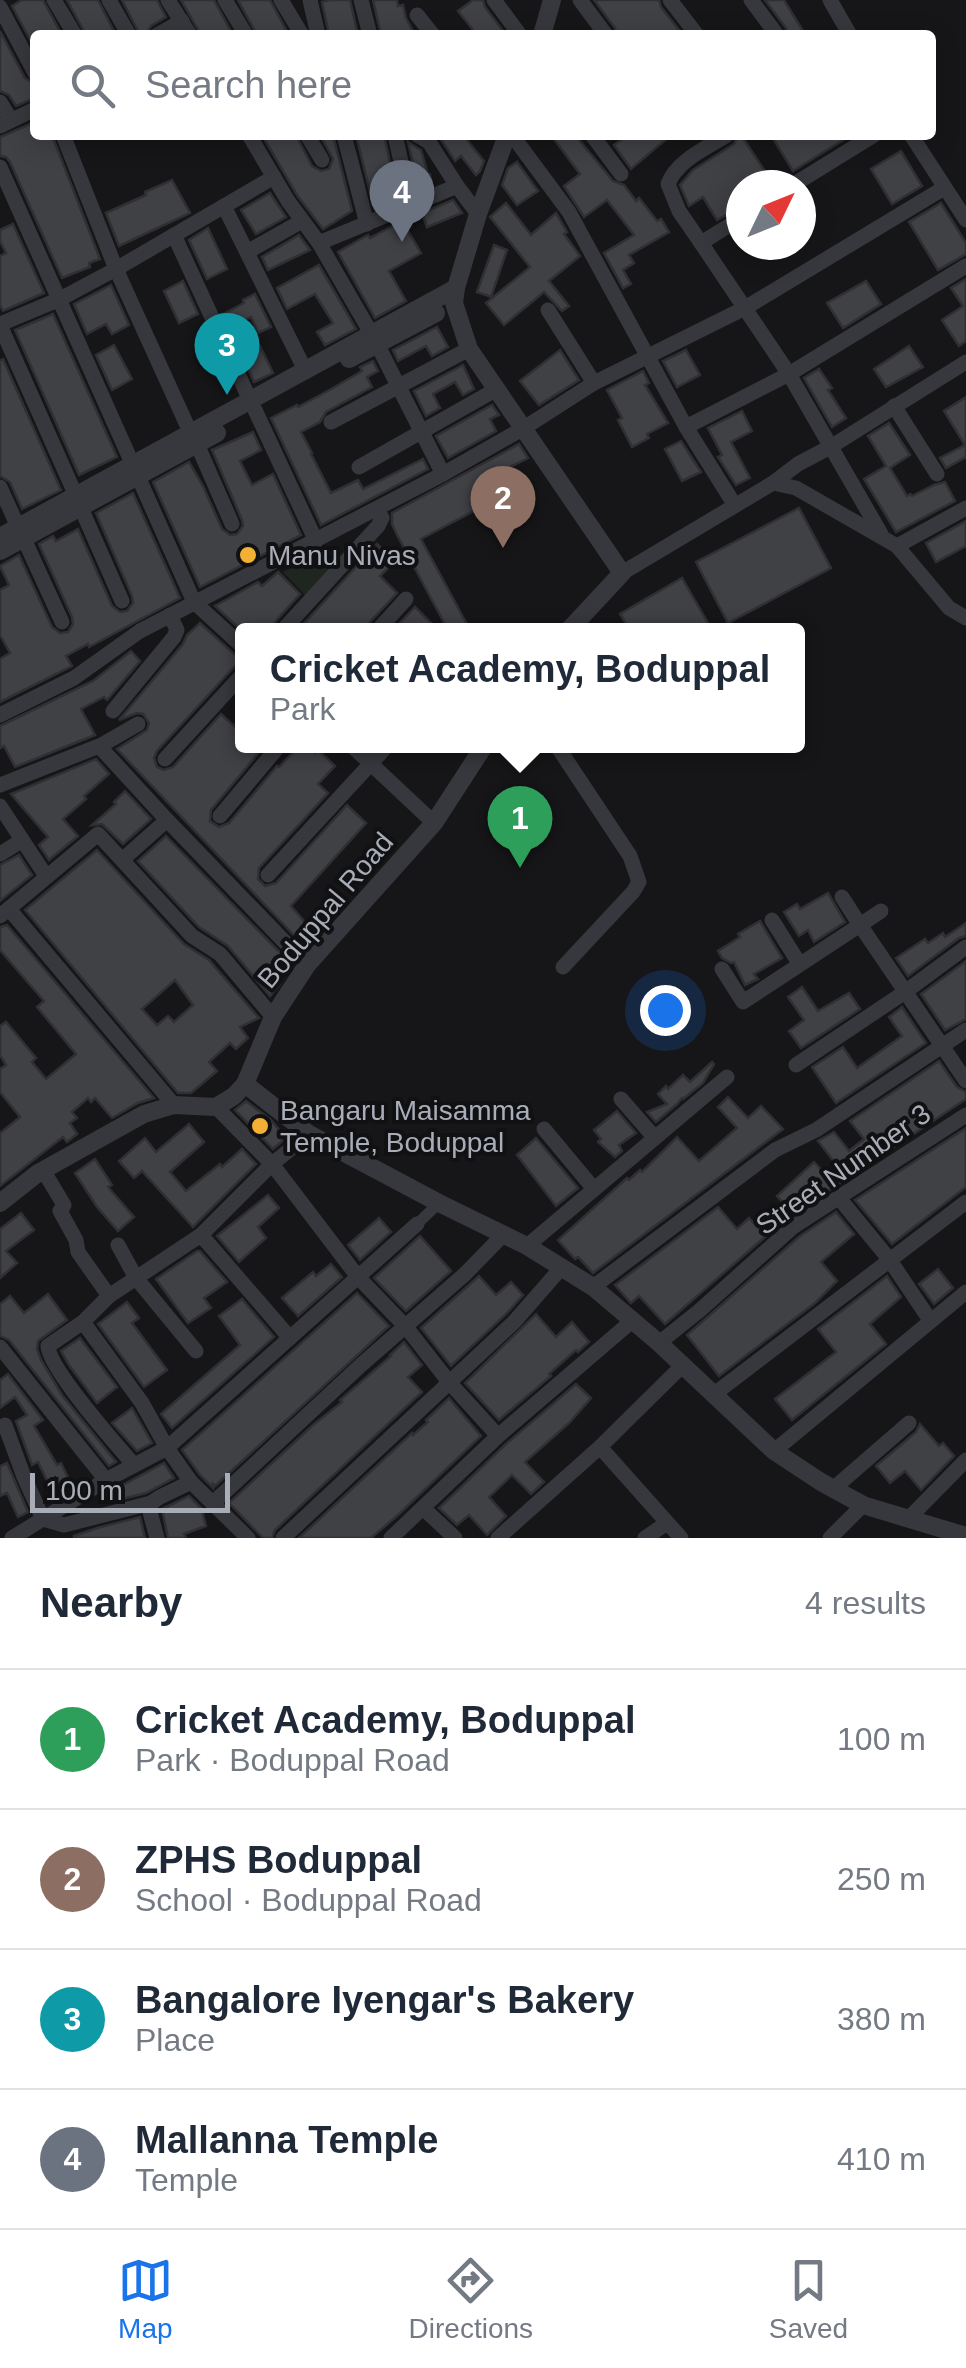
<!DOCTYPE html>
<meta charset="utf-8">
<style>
:root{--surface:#fff;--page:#f6f6f7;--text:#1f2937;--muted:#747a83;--line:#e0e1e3;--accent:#1a73e8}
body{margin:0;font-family:Helvetica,sans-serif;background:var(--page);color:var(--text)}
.compass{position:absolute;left:726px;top:170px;width:90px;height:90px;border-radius:50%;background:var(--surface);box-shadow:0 5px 25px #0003;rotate:47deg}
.scale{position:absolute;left:30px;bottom:25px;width:200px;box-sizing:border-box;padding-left:10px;border:5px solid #a8adb8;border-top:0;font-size:28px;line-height:35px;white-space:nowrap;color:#a8adb8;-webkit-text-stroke:8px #111113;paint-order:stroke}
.you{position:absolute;left:665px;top:1010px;width:35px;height:35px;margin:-25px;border:8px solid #fff;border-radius:50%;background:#1a73e8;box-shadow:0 0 0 15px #1a73e833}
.badge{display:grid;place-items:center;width:65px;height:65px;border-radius:50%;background:var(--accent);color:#fff;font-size:32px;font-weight:700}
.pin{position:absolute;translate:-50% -82px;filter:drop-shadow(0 2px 5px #0008)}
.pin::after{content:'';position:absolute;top:52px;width:35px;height:30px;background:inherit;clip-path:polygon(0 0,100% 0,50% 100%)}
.popup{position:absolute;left:235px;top:623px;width:570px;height:130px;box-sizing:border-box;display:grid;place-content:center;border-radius:10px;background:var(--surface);filter:drop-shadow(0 2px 8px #0005);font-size:32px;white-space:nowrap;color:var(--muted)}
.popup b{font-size:38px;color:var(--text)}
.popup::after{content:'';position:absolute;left:50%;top:100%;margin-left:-20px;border:20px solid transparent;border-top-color:var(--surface)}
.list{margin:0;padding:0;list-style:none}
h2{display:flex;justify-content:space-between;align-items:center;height:130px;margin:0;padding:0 40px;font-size:42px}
h2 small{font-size:32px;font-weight:400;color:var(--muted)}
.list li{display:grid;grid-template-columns:65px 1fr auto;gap:30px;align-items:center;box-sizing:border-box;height:140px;padding:0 40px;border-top:2px solid var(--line)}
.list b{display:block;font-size:38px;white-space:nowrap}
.list p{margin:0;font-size:32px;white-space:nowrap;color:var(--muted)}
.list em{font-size:32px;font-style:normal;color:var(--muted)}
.icon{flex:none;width:55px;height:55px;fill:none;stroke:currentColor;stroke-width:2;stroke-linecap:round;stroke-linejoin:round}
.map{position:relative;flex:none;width:966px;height:1538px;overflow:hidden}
.search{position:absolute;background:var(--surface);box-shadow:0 5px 25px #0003;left:30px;right:30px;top:30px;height:110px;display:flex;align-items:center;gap:25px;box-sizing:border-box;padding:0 35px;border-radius:10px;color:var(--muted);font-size:38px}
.sheet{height:690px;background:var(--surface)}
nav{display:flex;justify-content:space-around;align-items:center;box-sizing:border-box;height:140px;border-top:2px solid var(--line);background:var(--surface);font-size:28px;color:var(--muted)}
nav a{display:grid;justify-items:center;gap:5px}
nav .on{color:var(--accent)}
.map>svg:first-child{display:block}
.green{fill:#1e261f}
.building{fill:#404145;stroke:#303034;stroke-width:2.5;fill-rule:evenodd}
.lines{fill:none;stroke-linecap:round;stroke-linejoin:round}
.pedestrian{stroke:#37383d;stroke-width:11}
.minor{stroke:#37383d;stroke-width:15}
.tertiary{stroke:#37383d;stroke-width:18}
.poi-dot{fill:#f2b134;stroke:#111113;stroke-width:4}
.labels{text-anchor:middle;stroke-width:8;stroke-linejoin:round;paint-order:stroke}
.poi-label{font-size:28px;fill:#a8adb8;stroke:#111113;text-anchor:start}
.street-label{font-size:28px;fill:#a8adb8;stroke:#111113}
</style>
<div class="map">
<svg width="966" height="1538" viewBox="0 0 966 1538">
<rect width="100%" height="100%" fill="#161618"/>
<!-- green -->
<polygon class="green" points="322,551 332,568 306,596 283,572"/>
<!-- building -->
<g class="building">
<polygon points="22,0 43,0 62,35 35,35 35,49 12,6"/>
<polygon points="67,0 98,0 116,35 86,35"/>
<polygon points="122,0 157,0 166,17 151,26 146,35 140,35"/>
<polygon points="181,0 214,0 233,35 201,35"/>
<polygon points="238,0 270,0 289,35 257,35"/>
<polygon points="330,0 350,0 358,35 329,35 322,2"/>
<polygon points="373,0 397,0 398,6 403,5 406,18 415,35 397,35 397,32 381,35"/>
<polygon points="473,0 483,0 485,7 506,35 477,35 458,11"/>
<polygon points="594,0 659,0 661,7 679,30 674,35 617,35 615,28"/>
<polygon points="765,0 784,0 803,31 797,35 788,35 786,28"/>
<polygon points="0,31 25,78 35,84 35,98 16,106 9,95 0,91"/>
<polygon points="35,122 35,135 52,135 100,259 89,263 90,267 62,278 10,162 6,157 0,156 0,137"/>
<polygon points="262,135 296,135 312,166 321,171 329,169 333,159 320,135 333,135 352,211 323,229 297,195"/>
<polygon points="356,135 384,135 398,198 374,208"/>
<polygon points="438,135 463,135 484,161 480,171 476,175 461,156 455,161"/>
<polygon points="551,135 575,135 613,181 624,185 636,201 639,198 657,221 661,219 669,232 629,255 634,263 623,270 631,284 623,288 604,253 634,235 607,200 584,217 564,186 580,174"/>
<polygon points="628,135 671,135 631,169 614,145"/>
<polygon points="738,135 741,135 774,185 741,185 741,207 717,220 703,197 689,206 680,185 693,170 734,144"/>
<polygon points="771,135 851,135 793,171"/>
<polygon points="408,142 421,150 428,174 430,174 432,184 419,190"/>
<polygon points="901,151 922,186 892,204 871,169"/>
<polygon points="517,162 538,191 517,205 502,185 508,168"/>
<polygon points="172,180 190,213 119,246 106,213 146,195 145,192"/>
<polygon points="270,193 286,217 256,234 241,210"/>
<polygon points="453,200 462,213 427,227 422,213"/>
<polygon points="506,203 531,235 556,213 567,232 564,234 580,256 549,281 569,306 562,311 544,292 504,325 486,303 530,267 490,217"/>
<polygon points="941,203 966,243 966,254 938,270 909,222"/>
<polygon points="402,221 421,253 389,271 406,301 375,318 338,252 366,236 368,235 370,238"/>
<polygon points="13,224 44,293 3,311 0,305 0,256 6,253 0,241 0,230"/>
<polygon points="208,228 227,269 207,279 189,240"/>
<polygon points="299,235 310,250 268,270 262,257"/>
<polygon points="494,245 507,250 491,297 477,292"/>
<polygon points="319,265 356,329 325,345 317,332 333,323 315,294 287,309 277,288"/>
<polygon points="966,279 966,341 959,346 942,320 963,306 951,288"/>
<polygon points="183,281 198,314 179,323 164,291"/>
<polygon points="866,281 881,304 843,328 827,303"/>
<polygon points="111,285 129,325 112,334 106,324 87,334 74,304"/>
<polygon points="255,294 271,327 258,333 251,317 229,328 223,314 244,303 243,300"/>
<polygon points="53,314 117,457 79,475 15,330"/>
<polygon points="437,327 448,347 432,356 426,346 398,361 393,350"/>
<polygon points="114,345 132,379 112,390 96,355"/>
<polygon points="260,346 273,373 254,382 242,355"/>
<polygon points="909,346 923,367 886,387 874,369"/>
<polygon points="560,350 579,380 539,405 520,381"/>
<polygon points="686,350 700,375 677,387 663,361"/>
<polygon points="3,359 61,490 22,509 10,482 0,476 0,361"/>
<polygon points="373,361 378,371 367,377 372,387 326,412 320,422 301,432 312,453 311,454 331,493 358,480 363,489 423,459 428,469 321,525 271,418 297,405 298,407 333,388 362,371 360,367"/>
<polygon points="463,365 474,389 463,395 455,382 433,394 440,408 426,416 414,391"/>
<polygon points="819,369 832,388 828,390 846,418 832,427 804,378"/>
<polygon points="643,371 649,383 645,385 668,423 647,434 649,438 632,447 618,420 622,418 607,390"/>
<polygon points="966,397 966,457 946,468 940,458 965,445 944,411"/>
<polygon points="492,405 499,415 490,419 496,431 448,458 436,436"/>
<polygon points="742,411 752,431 731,442 750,478 736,485 718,457 722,455 708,428"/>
<polygon points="889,423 910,455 890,468 907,496 910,494 912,496 934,485 945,482 955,501 896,532 864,479 886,466 868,436"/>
<polygon points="253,432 261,450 240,461 252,485 273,474 301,535 200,587 153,482 189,462 203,486 222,529 230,535 237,534 243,526 242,520 212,450"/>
<polygon points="681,441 701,472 682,481 665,449"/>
<polygon points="519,444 528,458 498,473 508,493 421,539 470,630 448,630 396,533 392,524 392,513"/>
<polygon points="133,493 180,598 89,647 88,644 66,656 72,666 0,702 0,659 10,653 0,635 0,590 9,585 0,566 19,555 52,627 60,633 68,632 73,624 72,617 39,544 53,536 56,541 78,529 112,606 120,612 127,611 133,603 132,596 96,513"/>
<polygon points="799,508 831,568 728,623 696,562"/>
<polygon points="966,521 966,546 936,562 926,543"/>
<polygon points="377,544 395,561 380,576 397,593 370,622 367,630 298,630"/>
<polygon points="278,572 300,594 275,622 272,630 242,631 215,606 258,582 262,586"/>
<polygon points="682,578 712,630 630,630 620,614"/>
<polygon points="415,607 438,630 393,630"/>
<polygon points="200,623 234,654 242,657 242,664 234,667 157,751 154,758 157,767 164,770 173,767 221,714 242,733 242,746 256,746 261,750 211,810 210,821 219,827 229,823 277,766 279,767 299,746 308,746 315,753 319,751 335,766 318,784 328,793 259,868 258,879 265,886 276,883 347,805 366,823 291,906 317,936 306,948 117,749 147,730 149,723 143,714 137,713 119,720 183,644 187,635"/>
<polygon points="131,651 140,661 107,700 104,697 81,709 95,735 15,767 4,746 0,748 0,726 93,681"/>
<polygon points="96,759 109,774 84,796 86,799 63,819 78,836 49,860 39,845 48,837 11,794"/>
<polygon points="125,791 151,819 123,844 102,824 92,825 116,804 114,802"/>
<polygon points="166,836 289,962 273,976 280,984 270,996 228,946 199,927 138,861"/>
<path d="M97 850 184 944 209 960 259 1018 240 1027 248 1038 236 1049 230 1043 209 1062 217 1071 191 1093H178L25 910ZM175 980 193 1005 174 1022 168 1016 157 1025 142 1009Z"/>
<polygon points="19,855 32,875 0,901 0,865"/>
<polygon points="828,893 845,922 814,942 808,930 799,936 784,912 797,904 800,909"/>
<polygon points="760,921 782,958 754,974 758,979 745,985 734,962 731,963 722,958 718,951 740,937 738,934"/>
<polygon points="966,923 966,936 959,938 908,976 896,958 925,939 928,943 943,933 945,937"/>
<polygon points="7,925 154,1098 138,1103 112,1118 95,1098 91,1102 88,1098 72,1112 77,1118 70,1123 77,1134 67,1142 63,1137 0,1186 0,1133 20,1117 0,1092 0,1069 6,1065 0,1055 0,1026 6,1022 36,1058 32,1062 46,1079 76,1054 37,1007 44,1001 0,950 0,927"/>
<polygon points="966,961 966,1019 945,1030 921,994"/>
<polygon points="802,987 818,1011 849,993 860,1009 801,1048 789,1031 804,1020 788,997"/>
<polygon points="902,1007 926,1043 836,1103 812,1067 843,1047 857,1068 902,1036 889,1017"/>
<polygon points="939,1061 957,1087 966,1092 966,1099 793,1214 777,1196 814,1162 832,1181 842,1172 818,1141 834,1132 849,1151 864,1139 850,1121"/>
<polygon points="712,1062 714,1064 703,1083 683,1099 682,1098 677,1104 656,1122 647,1112 667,1104 658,1094 666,1086 668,1089 683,1075 690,1082"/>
<polygon points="728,1097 748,1118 761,1106 783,1129 593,1273 578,1257 575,1259 558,1240 627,1178 629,1180 640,1170 642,1172 677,1137 699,1161 737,1128 718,1107"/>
<polygon points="246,1101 271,1120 286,1138 273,1149 235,1110"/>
<polygon points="617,1111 636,1133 619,1145 622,1151 615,1157 598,1142 601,1139 594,1130"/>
<polygon points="189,1124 204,1142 170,1172 186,1191 220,1164 222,1167 242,1149 256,1164 193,1227 142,1171 134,1178 119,1161 145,1138 156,1152"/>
<polygon points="966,1128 966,1187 892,1244 855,1200"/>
<polygon points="536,1138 578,1188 556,1206 517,1155"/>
<polygon points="95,1159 112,1185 108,1187 134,1217 118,1231 97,1207 75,1173"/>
<polygon points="268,1195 279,1208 258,1227 266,1238 239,1262 217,1236"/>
<polygon points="718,1207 737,1229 749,1218 766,1236 665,1324 639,1296 631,1303 629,1301 615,1285"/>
<polygon points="836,1212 854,1234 821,1262 837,1281 815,1303 719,1376 687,1335 800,1236"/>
<polygon points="21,1213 34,1230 6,1251 17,1263 0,1278 0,1229"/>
<polygon points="379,1218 391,1232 360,1260 348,1245"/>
<polygon points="420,1236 451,1271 406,1311 374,1278"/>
<polygon points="197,1251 200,1251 227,1282 204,1298 211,1308 188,1323 156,1279"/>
<polygon points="331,1264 342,1277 298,1316 282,1298 313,1272 316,1276"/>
<polygon points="938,1269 953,1288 934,1304 919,1284"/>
<polygon points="479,1276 496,1295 511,1282 523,1295 506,1314 451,1366 421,1328"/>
<polygon points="887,1276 901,1297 870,1324 886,1344 792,1420 775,1399 836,1352 818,1329"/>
<polygon points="357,1293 389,1326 215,1486 213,1484 213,1488 200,1475 182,1450"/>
<polygon points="48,1294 67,1320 38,1341 37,1349 41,1360 62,1395 116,1462 109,1466 9,1340 0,1336 0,1304 10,1296 24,1313"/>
<polygon points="242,1299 274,1337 172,1428 161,1414 240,1345 219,1316"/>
<polygon points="127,1302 139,1318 132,1323 167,1370 144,1387 98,1324"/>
<polygon points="536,1314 556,1337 572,1322 589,1342 578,1352 576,1350 549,1374 551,1376 499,1420 465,1383"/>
<polygon points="80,1338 117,1387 97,1403 69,1365 61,1351"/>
<polygon points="404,1342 422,1365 408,1377 422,1392 275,1530 272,1538 263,1538 229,1503 313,1425 342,1402 340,1400 391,1356 390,1355"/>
<polygon points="8,1374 43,1420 34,1426 57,1465 61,1463 72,1486 54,1495 38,1462 32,1465 16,1421 27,1415 15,1397 0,1408 0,1380"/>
<polygon points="576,1384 591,1398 569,1423 525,1462 544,1482 531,1494 512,1475 489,1497 506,1516 487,1535 469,1515 457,1525 439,1508 506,1444"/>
<polygon points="449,1398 481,1436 398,1515 371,1538 299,1538 412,1433 413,1435 428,1422 426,1420"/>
<polygon points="132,1408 152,1443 137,1451 112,1423"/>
<polygon points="920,1424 939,1446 943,1443 954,1456 921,1490 905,1471 890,1483 876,1466 916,1432"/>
<polygon points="7,1463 28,1512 18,1517 7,1493 0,1496 0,1466"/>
<polygon points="164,1463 174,1478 146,1493 110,1502 106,1494"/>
<polygon points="189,1496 203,1510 202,1511 206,1526 184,1534 186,1538 168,1538 162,1509"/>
<polygon points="140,1517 145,1538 74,1538 74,1536 97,1528"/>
</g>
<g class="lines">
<!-- pedestrian -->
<polyline class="pedestrian" points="417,1224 439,1203"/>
<!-- minor -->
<g class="minor">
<polyline points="54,0 75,35"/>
<polyline points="109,0 129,35"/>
<polyline points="168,0 190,35"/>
<polyline points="225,0 246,35"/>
<polyline points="281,0 302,35"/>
<polyline points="310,0 318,35"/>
<polyline points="361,0 370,35"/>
<polyline points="494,0 520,35"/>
<polyline points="580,0 606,35"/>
<polyline points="670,0 697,35"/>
<polyline points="751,0 777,35"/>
<polyline points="830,0 850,35"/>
<polyline points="0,7 35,73"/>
<polyline points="417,15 433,35"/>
<polyline points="157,35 182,21"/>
<polyline points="0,102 11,120"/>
<polyline points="0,126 35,109"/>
<polyline points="63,135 116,269 191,434"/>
<polyline points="249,135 288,201 319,243 371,333"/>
<polyline points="307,135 322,160"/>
<polyline points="344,135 367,224"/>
<polyline points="395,135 411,207"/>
<polyline points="417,135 429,142 457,186 478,214"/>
<polyline points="512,135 569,212 686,427 734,504"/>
<polyline points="592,135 621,174"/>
<polyline points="911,135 966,220"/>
<polyline points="0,167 194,602 242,646"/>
<polyline points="793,185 874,135"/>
<polyline points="224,206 305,370"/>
<polyline points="741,218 701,243 789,374 881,534"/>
<polyline points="174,235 250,400"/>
<polyline points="319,243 457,186"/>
<path d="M701 243 679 211 668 184C677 160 707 148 727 135"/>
<polyline points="247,252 302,221"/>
<polyline points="548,310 594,383"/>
<polyline points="0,324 60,299 116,269 274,177"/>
<polyline points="0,325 76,496"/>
<polyline points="377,344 443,474"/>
<polyline points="894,406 937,474"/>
<polyline points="255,410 316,541"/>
<polyline points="331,422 469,349"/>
<polyline points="686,427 789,374 966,266"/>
<polyline points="197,444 232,524"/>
<polyline points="359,467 497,389"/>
<polyline points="773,483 798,464 832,446 966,362"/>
<polyline points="0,487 18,527"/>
<polyline points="81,508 122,601"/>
<polyline points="24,539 62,622"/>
<polyline points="897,546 966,508"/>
<polyline points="622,573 773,483 796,488 897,546 949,608 966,618"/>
<polyline points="283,630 378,526 382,518 377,509"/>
<polyline points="378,630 406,599"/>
<polyline points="113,711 174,637 177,630 170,615"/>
<polyline points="0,715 74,678 140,631 443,474 524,428 594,383 745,308 944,188"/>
<polyline points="352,746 434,823"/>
<polyline points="557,746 630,856 639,882 633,892 563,967"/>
<polyline points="98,747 138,724"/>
<polyline points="165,759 242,675"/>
<polyline points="0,785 99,746 167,820 307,965"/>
<polyline points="0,806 46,876"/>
<polyline points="220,816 279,746"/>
<polyline points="0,854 21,841"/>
<polyline points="122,860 167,820"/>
<polyline points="268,875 387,746"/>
<polyline points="842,897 860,925 881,911"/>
<polyline points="9,909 174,1105"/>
<polyline points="0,916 98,834 192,936 220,954 273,1017"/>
<polyline points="772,920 799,963"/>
<polyline points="722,969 743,1002 860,925 966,1081"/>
<polyline points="796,1065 905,992 966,947"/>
<polyline points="621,1099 655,1138"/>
<polyline points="216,1107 272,1164 358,1277 406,1327 449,1382 498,1436"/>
<polyline points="544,1129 594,1189"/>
<polyline points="43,1170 64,1205 60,1211 76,1240 78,1252 109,1296"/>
<polyline points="839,1198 889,1259 930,1320"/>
<polyline points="201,1235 290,1338"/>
<polyline points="118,1245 136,1278 196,1351"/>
<polyline points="527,1246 727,1077"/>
<polyline points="593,1287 775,1150 816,1130 966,1030"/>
<polyline points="83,1322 142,1403 167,1448 191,1482 248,1538"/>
<polyline points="659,1343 699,1311 793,1227 966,1115"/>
<polyline points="0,1347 106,1480"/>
<polyline points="713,1395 966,1202"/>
<polyline points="5,1425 24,1477 43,1519 64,1525 151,1503"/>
<polyline points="774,1451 966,1292"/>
<path d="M134 1465C116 1444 49 1369 48 1346L83 1322 109 1296 201 1235 272 1164 309 1134"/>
<polyline points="833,1489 909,1423"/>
<polyline points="213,1503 361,1365 465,1274 504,1234"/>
<polyline points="423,1508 455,1538"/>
<polyline points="909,1518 966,1460"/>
<polyline points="12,1538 106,1480 167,1448 417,1224"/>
<polyline points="157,1538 150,1512 151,1503 160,1497 191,1482"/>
<polyline points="283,1538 514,1322 562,1267"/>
<polyline points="391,1538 498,1436 632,1321"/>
<polyline points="498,1538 600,1447"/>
<polyline points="645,1538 667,1523"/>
<polyline points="681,1538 600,1447 683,1365"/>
<polyline points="830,1538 863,1505"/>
</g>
<!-- tertiary -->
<g class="tertiary">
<polyline points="542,35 552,0"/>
<polyline points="507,135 478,214 456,288 454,303 469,349 622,573 569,630"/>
<polyline points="349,359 436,313"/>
<polyline points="0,537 456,288"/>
<polyline points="0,551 217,433"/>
<polyline points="245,1084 309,1134 439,1203 527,1246 593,1287 659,1343 774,1451 821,1482 863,1505 966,1536"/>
<polyline points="0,1203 38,1173 144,1114 174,1105 216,1107 234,1096 245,1084 273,1017 307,965 434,823 484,746"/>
</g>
</g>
<!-- markers -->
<g class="poi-dot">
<circle cx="248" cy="555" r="10"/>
<circle cx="260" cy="1126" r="10"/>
</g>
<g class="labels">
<!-- poi labels -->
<g class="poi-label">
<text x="268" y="565">Manu Nivas</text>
<text x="280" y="1120">Bangaru Maisamma<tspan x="280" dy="32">Temple, Boduppal</tspan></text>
</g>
<!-- street labels -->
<g class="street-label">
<text transform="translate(325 910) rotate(-50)" y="10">Boduppal Road</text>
<text transform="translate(843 1169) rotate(-35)" y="10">Street Number 3</text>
</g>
</g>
</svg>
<svg class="compass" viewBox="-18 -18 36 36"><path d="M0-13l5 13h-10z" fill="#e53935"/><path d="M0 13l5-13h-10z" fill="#747a83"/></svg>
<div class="scale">100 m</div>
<div class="you"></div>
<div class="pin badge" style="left:520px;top:868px;background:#2e9e5b">1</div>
<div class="popup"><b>Cricket Academy, Boduppal</b>Park</div>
<div class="pin badge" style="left:503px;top:548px;background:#8d6e63">2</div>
<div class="pin badge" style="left:227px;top:395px;background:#0f9aa8">3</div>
<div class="pin badge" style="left:402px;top:242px;background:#6b7280">4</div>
<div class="search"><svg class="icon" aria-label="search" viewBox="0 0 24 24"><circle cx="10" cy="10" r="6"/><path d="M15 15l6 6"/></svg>Search here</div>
</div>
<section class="sheet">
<h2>Nearby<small>4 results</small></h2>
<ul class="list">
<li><span class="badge" style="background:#2e9e5b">1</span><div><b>Cricket Academy, Boduppal</b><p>Park · Boduppal Road</p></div><em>100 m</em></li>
<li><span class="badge" style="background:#8d6e63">2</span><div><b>ZPHS Boduppal</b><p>School · Boduppal Road</p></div><em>250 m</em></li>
<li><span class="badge" style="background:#0f9aa8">3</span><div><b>Bangalore Iyengar's Bakery</b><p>Place</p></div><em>380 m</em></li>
<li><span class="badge" style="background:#6b7280">4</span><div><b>Mallanna Temple</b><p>Temple</p></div><em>410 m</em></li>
</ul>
</section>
<nav>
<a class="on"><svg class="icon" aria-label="map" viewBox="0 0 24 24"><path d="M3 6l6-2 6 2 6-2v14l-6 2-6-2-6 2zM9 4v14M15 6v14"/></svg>Map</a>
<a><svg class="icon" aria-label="directions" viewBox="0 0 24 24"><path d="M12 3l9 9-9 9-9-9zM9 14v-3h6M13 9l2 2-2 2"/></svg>Directions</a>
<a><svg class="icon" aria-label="saved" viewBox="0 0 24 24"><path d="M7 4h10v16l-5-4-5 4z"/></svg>Saved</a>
</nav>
